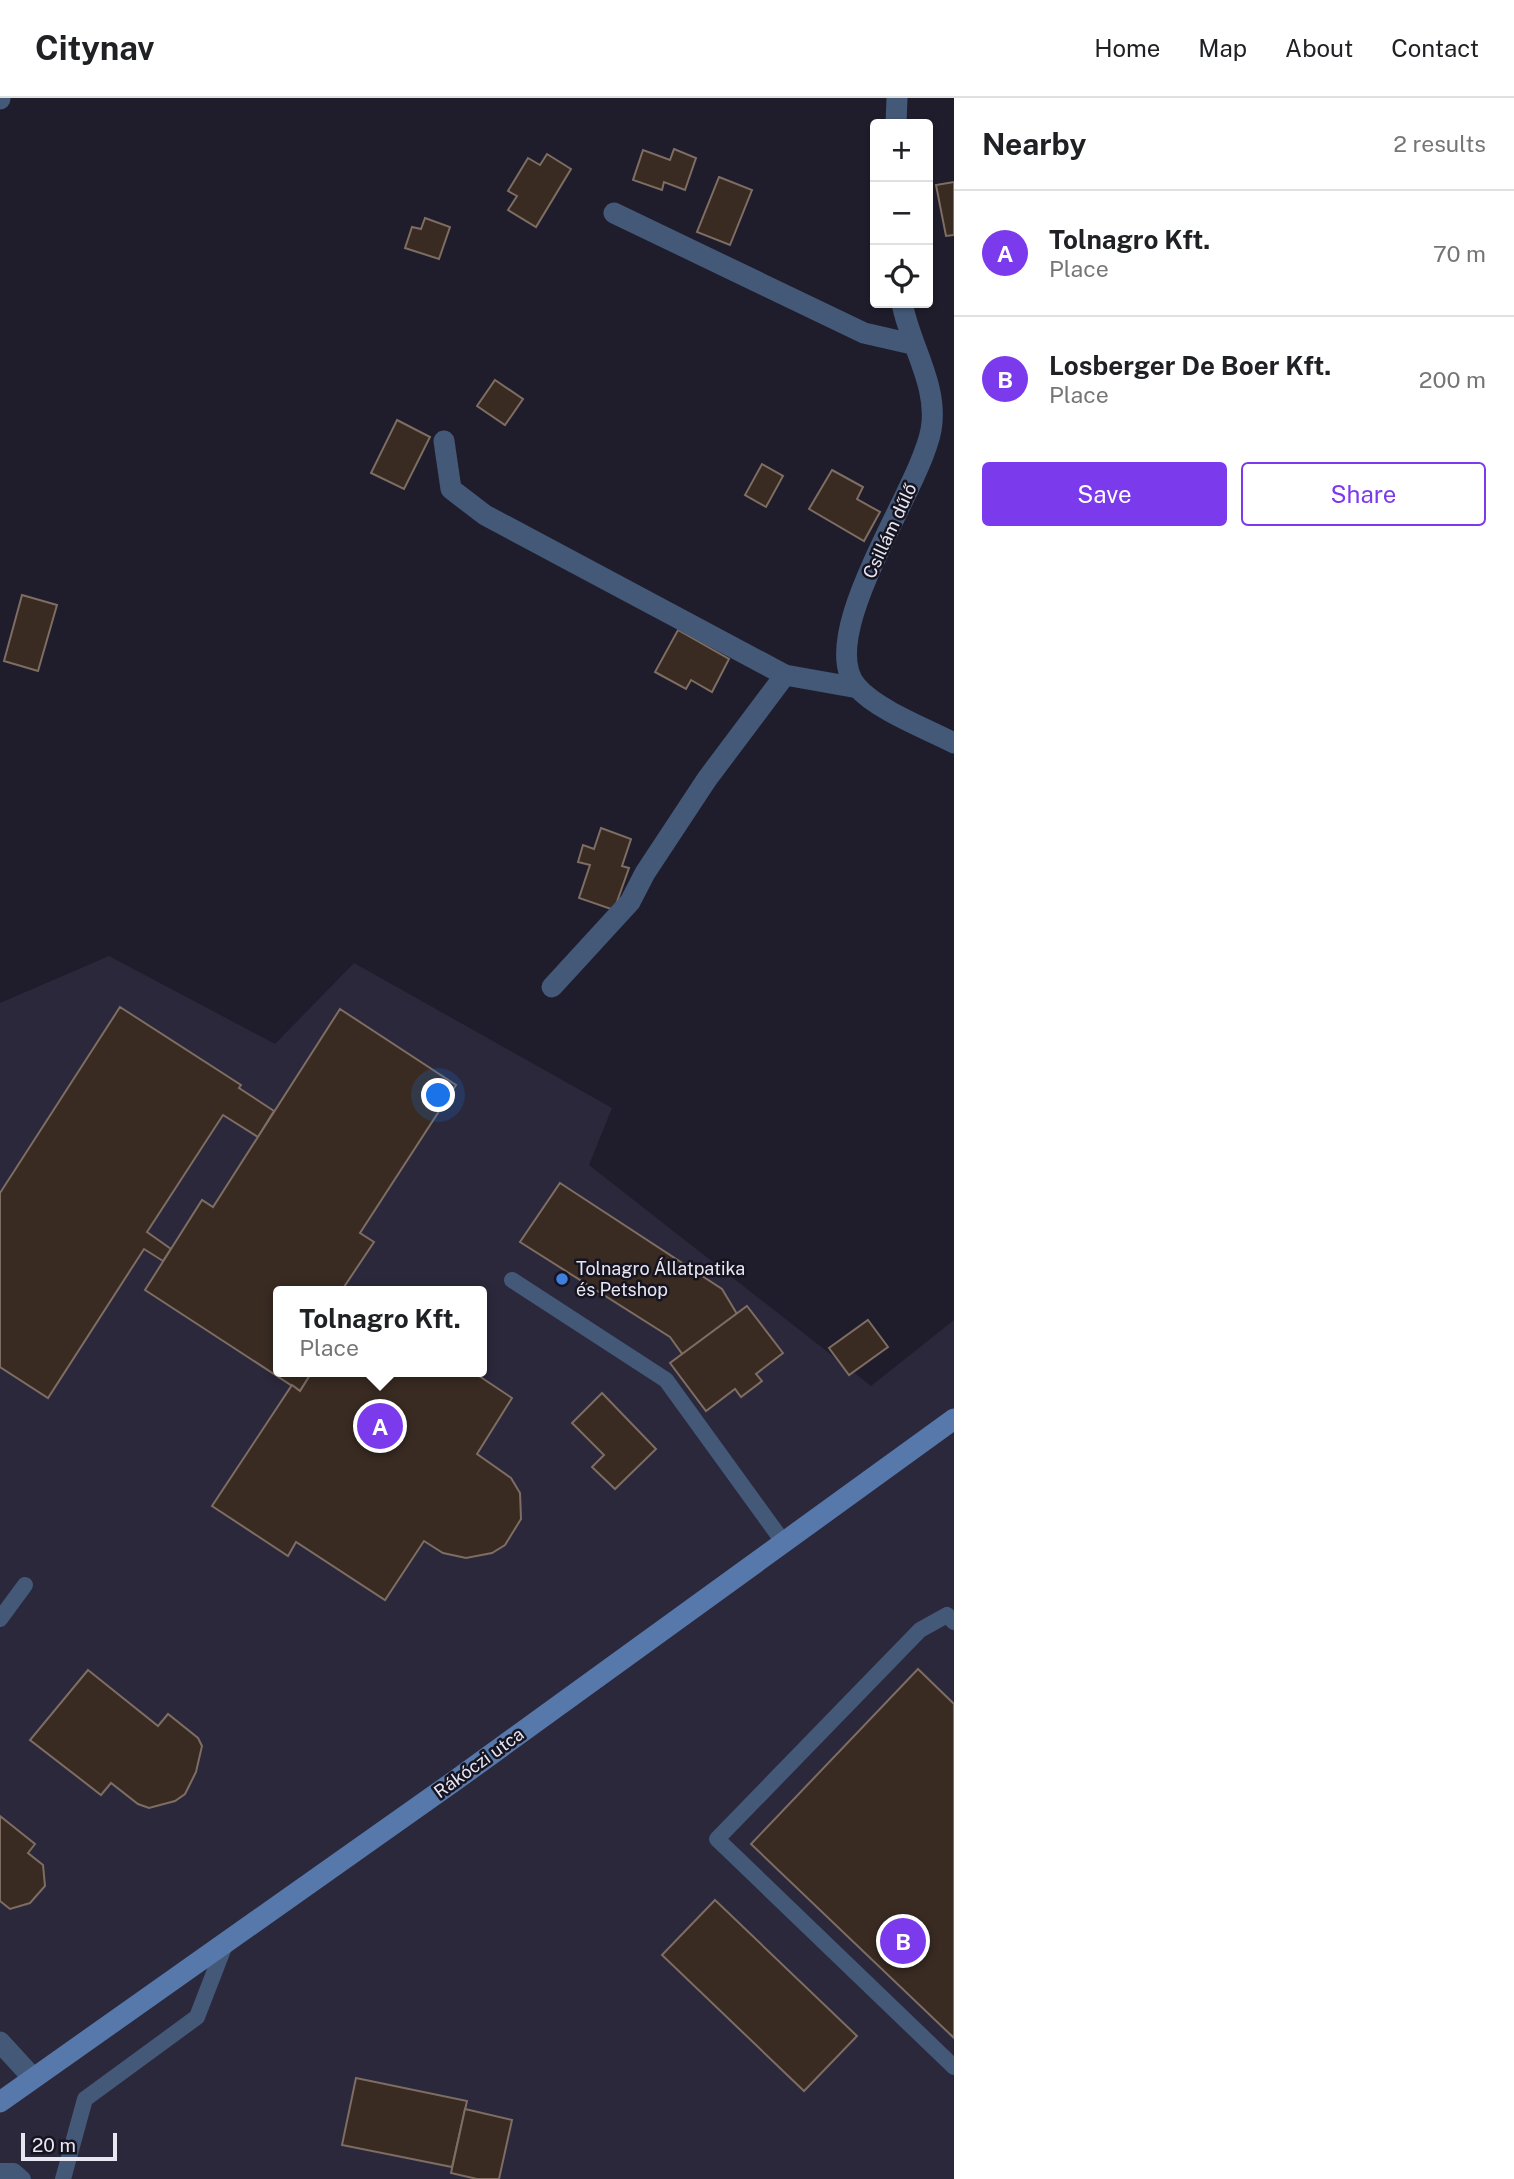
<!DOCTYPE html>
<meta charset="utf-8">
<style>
:root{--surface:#fff;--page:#f2f2f2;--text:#202124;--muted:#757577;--line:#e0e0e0;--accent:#7c3aed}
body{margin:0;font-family:"Public Sans",sans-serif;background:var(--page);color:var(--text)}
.controls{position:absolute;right:21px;top:21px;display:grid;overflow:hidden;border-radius:7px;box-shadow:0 2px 5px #0004}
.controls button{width:63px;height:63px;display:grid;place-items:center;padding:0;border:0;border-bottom:2px solid var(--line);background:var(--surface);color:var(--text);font:35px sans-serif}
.scale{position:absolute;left:21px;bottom:18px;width:96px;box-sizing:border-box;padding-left:7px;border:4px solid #e8e7f1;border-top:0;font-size:19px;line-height:24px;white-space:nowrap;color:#e8e7f1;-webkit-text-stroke:5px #161421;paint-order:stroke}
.you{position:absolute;left:439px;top:998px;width:24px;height:24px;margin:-18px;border:5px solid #fff;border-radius:50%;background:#1a73e8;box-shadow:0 0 0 10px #1a73e833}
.badge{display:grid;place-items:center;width:46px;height:46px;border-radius:50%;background:var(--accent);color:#fff;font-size:23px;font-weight:700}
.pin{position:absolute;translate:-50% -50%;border:4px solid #fff;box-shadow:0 2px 7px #0006}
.popup{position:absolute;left:273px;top:1188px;width:214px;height:91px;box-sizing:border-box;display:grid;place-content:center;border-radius:7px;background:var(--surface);filter:drop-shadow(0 2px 5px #0005);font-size:23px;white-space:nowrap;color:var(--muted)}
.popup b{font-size:26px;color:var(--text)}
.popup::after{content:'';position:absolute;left:50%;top:100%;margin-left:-14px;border:14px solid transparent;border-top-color:var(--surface)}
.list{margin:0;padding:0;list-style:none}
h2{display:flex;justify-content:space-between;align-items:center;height:91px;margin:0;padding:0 28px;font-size:30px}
h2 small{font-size:23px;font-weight:400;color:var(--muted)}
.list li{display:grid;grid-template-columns:46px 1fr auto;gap:21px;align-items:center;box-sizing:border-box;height:126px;padding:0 28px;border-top:2px solid var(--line)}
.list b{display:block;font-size:26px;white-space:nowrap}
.list p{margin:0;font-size:23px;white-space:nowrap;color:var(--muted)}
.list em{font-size:23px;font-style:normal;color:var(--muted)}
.actions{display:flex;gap:14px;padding:21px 28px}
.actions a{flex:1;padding:16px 0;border:2px solid var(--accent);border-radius:7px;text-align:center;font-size:24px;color:var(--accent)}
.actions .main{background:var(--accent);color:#fff}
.icon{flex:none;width:38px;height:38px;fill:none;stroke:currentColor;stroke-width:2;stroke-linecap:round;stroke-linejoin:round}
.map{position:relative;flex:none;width:954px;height:2081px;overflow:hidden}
header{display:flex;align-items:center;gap:42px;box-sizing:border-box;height:98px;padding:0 35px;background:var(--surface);border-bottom:2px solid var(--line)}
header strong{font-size:33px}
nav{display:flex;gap:38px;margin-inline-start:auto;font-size:24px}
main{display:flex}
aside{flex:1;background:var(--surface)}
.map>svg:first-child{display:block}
.built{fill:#2b283b;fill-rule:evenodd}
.building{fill:#392b22;stroke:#7d6d62;stroke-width:2}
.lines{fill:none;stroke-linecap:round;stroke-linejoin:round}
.lane{stroke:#445878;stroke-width:16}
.street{stroke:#445878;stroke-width:21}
.secondary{stroke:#5778aa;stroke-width:21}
.shop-dot{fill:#3f7fe0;stroke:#161421;stroke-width:2.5}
.labels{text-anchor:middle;stroke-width:5;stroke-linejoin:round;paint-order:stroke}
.street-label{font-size:18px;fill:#e8e7f1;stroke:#161421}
.poi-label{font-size:18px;fill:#e8e7f1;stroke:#161421;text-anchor:start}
</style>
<header>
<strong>Citynav</strong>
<nav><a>Home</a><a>Map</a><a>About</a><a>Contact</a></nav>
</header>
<main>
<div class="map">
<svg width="954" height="2081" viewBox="0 0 954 2081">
<rect width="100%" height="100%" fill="#1f1d2b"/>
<!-- built -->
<path class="built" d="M109 858 275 946 354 865 612 1010 589 1067 871 1288 954 1222V2081H0V905ZM278 1193H481V1274H278Z"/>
<!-- building -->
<g class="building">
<polygon points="674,51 696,60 685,92 664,84 662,92 633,82 643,52 670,62"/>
<polygon points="547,56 571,71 536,129 508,112 517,98 508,93 528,60 540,67"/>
<polygon points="719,79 752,92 730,147 697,134"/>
<polygon points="954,84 954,137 946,138 936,87"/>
<polygon points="425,120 450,129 439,161 405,150 412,129 421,131"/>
<polygon points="495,282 523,301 505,327 477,308"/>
<polygon points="397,322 430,339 404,391 371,375"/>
<polygon points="762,366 783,378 766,409 745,397"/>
<polygon points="832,372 863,389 857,401 880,414 864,443 809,411"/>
<polygon points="22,497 57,507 38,573 4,563"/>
<polygon points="678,532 729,561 712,594 691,582 686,591 655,574"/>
<polygon points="601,730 631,741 622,768 629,770 614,812 579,800 590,767 578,764 583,747 594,751"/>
<polygon points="120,909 241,987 239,990 274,1013 258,1039 223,1017 147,1134 171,1151 163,1163 144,1151 48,1300 0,1269 0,1095"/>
<polygon points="340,911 456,987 360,1135 374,1144 344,1189 351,1193 278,1193 278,1274 312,1274 300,1293 145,1192 202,1102 213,1109"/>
<polygon points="560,1085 722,1191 737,1216 683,1257 670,1239 520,1144"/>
<polygon points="747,1208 783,1255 756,1276 762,1283 741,1299 735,1291 706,1313 670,1265"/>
<polygon points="868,1222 888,1249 849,1277 829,1250"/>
<polygon points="312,1274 473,1274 512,1300 477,1356 511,1380 520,1395 521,1421 505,1447 492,1455 466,1460 443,1455 424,1443 385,1502 296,1444 288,1458 212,1408 292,1287 300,1293"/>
<polygon points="602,1295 656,1351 615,1391 592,1369 604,1357 572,1325"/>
<polygon points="918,1571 954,1606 954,1940 751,1746"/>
<polygon points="88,1572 158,1628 168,1616 198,1640 202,1648 196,1674 185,1696 175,1703 149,1710 138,1706 111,1685 101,1697 30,1642"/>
<polygon points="0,1718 35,1746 28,1755 43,1767 45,1788 30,1805 10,1811 0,1803"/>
<polygon points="715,1802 857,1938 804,1993 662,1857"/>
<polygon points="356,1980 467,2003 452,2069 342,2047"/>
<polygon points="465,2011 512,2022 499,2081 477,2081 451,2075"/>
</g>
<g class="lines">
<!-- lane -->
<g class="lane">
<polyline points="512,1182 666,1282 784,1445"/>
<polyline points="0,1521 25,1487"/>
<polyline points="954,1524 947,1517 920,1532 717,1741 954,1969"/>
<polyline points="0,2073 14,2073 23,2081"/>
<polyline points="63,2081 85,2001 197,1919 226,1844"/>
</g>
<!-- street -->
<g class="street">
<polyline points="0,1 0,0"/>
<polyline points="896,26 897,0"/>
<polyline points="614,115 864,235 912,246"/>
<path d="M902 205C910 248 939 288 931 332 920 392 813 539 857 589 877 612 927 631 954 645"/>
<polyline points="444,343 451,391 485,417 785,577 858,590"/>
<polyline points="552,889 630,804 645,775 707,681 785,577"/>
<polyline points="0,1944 33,1980"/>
</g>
<!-- secondary -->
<polyline class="secondary" points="0,2004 453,1684 954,1321"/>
</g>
<!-- markers -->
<circle class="shop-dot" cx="562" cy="1181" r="7"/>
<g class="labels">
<!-- street labels -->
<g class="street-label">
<text transform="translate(890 433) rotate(-65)" y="6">Csillám dűlő</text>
<text transform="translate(479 1665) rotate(-36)" y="6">Rákóczi utca</text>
</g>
<!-- poi labels -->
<g class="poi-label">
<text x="576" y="1177">Tolnagro Állatpatika<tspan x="576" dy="21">és Petshop</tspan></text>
</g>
</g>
</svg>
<div class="controls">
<button>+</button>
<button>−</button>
<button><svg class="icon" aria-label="locate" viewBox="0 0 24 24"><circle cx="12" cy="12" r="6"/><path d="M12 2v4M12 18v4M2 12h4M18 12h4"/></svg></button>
</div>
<div class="scale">20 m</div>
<div class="you"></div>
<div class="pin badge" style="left:380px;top:1328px">A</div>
<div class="popup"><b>Tolnagro Kft.</b>Place</div>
<div class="pin badge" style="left:903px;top:1843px">B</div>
</div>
<aside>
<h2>Nearby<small>2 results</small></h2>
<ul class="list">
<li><span class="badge">A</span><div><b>Tolnagro Kft.</b><p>Place</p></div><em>70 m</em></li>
<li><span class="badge">B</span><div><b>Losberger De Boer Kft.</b><p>Place</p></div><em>200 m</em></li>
</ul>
<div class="actions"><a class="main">Save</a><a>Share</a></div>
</aside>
</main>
